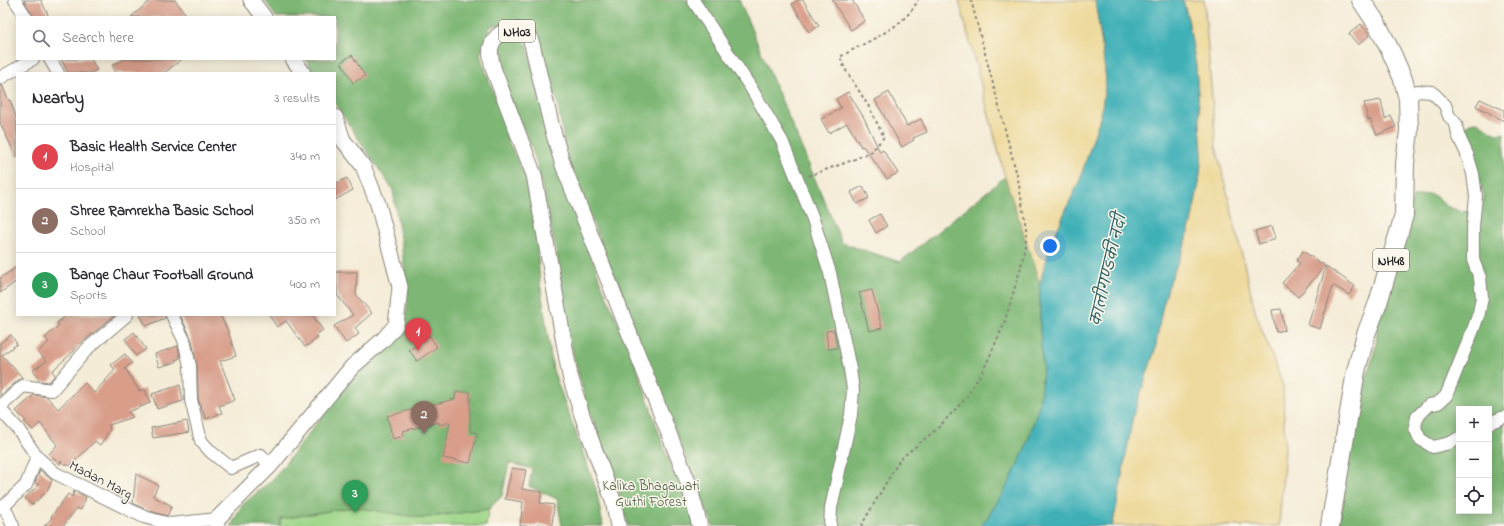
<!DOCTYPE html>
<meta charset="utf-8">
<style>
:root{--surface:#fff;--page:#f7f7f7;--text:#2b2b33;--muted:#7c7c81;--line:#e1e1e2;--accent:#0b8043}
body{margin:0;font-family:"Indie Flower","Playpen Sans Deva",sans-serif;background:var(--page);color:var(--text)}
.controls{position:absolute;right:12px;bottom:12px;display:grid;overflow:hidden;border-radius:0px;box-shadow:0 2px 10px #0003}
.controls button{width:36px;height:36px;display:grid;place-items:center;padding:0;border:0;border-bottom:1px solid var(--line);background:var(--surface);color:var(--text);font:20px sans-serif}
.you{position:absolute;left:1050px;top:246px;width:14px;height:14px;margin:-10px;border:3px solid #fff;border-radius:50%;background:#1a73e8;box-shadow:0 0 0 6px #1a73e833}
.badge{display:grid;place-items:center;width:26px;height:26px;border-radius:50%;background:var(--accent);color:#fff;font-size:13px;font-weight:700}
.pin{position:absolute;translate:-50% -33px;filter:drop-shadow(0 1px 2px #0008)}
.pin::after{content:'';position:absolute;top:21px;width:14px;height:12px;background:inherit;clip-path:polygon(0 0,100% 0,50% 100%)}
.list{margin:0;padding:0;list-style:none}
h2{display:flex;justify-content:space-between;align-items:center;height:52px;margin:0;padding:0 16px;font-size:17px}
h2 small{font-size:13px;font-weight:400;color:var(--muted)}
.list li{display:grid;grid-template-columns:26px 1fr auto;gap:12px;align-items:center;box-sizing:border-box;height:64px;padding:0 16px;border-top:1px solid var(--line)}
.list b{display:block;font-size:15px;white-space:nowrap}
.list p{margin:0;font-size:13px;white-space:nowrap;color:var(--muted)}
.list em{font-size:13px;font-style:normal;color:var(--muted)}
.icon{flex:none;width:22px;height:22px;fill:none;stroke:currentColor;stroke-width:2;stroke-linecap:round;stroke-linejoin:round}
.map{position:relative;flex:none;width:1504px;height:526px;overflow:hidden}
.search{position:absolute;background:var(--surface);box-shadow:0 2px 10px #0003;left:16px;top:16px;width:320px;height:44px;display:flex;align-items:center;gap:10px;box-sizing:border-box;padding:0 14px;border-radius:0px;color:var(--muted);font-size:15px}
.panel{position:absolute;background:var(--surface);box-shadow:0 2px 10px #0003;left:16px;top:72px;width:320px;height:244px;border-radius:0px}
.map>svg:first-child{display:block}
.green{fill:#9ed688;stroke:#5d7952}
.forest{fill:#7eb774;stroke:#4d6a48;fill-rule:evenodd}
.sand{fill:#eeda9e;stroke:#857b5d}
.water{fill:#3fb0b7;stroke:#2e666a}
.building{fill:#d89e8a}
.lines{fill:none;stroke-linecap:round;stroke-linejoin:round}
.minor-casing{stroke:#88847a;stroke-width:14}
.major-casing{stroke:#88847a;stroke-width:17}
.highway-casing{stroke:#88847a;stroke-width:20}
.path{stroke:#88847a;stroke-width:2;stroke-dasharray:3 3;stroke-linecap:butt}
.minor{stroke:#fff;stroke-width:12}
.major{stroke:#fff;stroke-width:15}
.highway{stroke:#fff;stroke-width:18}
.labels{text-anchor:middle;stroke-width:3;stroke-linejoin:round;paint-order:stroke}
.shield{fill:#fbf7ec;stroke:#5f5e5a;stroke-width:1}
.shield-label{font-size:13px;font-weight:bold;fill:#1c1c1c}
.street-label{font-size:14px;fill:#1c1c1c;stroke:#fbf7ec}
.park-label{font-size:14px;fill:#4a5d42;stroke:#fbf7ec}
.water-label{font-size:15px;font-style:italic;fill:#2c5f62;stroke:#fbf7ec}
</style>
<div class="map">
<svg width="1504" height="526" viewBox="0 0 1504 526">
<rect width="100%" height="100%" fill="#fbf7ec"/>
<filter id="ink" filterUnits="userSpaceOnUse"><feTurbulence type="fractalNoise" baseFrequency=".025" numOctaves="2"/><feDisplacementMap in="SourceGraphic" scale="8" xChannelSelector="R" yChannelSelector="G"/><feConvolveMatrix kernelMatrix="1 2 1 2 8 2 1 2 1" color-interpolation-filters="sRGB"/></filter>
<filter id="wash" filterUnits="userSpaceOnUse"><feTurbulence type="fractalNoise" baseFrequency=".012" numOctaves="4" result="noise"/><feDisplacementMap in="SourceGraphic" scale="16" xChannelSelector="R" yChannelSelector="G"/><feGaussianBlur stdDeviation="0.9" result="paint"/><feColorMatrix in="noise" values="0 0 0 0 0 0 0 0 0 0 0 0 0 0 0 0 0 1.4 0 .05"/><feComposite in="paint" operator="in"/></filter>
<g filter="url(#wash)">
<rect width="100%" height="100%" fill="#f4ecd7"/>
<!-- green -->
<polygon class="green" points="353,507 422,518 489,509 486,526 280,526 281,519"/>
<!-- forest -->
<g class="forest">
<polygon points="265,0 739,0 842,243 900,262 1005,177 1040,284 1040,330 1043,370 1039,406 1026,447 1008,485 988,517 981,526 713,526 566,155 558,104 537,35 516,21 491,26 480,55 500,110 507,139 525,176 533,201 540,283 553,370 596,489 603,526 562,526 557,499 529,486 532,469 509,463 502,496 489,509 422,518 353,507 281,519 280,526 231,526 243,504 272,480 292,455 334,401 352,380 371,364 406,324 408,292 393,190 335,104 335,73 314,73 305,59 335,59 335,17 276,17"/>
<polygon points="504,36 519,36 527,44 537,88 599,278 637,368 664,448 691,510 695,526 628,526 619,492 585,399 569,337 564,313 559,265 537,164 529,140 507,96 496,48"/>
<path d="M1477 122 1496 134 1504 133V526H1339L1343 503 1346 447 1356 395 1368 373 1376 346 1378 317 1413 197 1428 194 1435 196 1446 206 1459 211 1471 212 1478 209 1483 203 1484 195 1476 168 1462 133 1464 127 1470 123ZM1459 409H1489V511H1459Z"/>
</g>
<!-- sand -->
<g class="sand">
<polygon points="959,0 1095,0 1102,45 1106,80 1101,115 1079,182 1068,205 1049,249 1040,284 1005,177"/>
<polygon points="1183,0 1204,0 1216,146 1256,314 1283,386 1285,450 1279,526 1112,526 1116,509 1133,416 1155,350 1162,309 1169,284 1185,245 1191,223 1199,183 1202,153 1196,66 1188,19"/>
</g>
<!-- water -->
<polygon class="water" points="1095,0 1183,0 1188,19 1196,66 1202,153 1199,183 1191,223 1185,245 1169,284 1162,309 1155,350 1133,416 1116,509 1112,526 981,526 988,517 1008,485 1026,447 1039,406 1043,370 1040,330 1040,284 1049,249 1068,205 1079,182 1101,115 1106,80 1102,45"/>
<g id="blocks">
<!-- building -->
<g class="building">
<polygon points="24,0 41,0 49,17 33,17"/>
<polygon points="151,0 175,0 188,17 131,17"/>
<polygon points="798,0 803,0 819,26 809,32 792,4"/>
<polygon points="832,0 852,0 865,21 851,30"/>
<polygon points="1361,24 1370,35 1358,45 1349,34"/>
<polygon points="352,55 365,76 353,83 341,62"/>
<polygon points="61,59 91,59 97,70 90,73 68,73"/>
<polygon points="125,59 182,59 164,73 116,73 112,65"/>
<polygon points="0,85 2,85 9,101 10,100 17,120 17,158 0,123"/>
<polygon points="848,92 864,118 880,152 883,150 898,173 887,179 863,146 861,147 847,123 829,133 821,119 841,108 836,99"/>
<polygon points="889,92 907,126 921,119 927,132 913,138 914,140 902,147 875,100"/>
<polygon points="1480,99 1504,110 1504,121 1476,106"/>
<polygon points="1381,100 1385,119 1391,116 1396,127 1377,135 1370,119 1368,120 1364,103"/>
<polygon points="347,178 353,190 335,200 335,184"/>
<polygon points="863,186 869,198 857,204 851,192"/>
<polygon points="880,214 887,226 876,233 869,220"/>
<polygon points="1272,226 1276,238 1259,244 1255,231"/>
<polygon points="1303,251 1325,266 1298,297 1282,283 1300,263 1296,261"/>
<polygon points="1326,266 1355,286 1349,295 1333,285 1320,329 1308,325"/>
<polygon points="17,267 17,281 0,293 0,278"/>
<polygon points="336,272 357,272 356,295 372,313 355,328 359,334 346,343 334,326 353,315 337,295"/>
<polygon points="872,290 882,328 869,331 859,293"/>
<polygon points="1281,309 1285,330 1276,332 1272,310"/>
<polygon points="67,315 115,315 74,349 75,350 52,371 55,375 49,382 40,381 33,370 47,361 38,352 49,342 45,338 59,325 57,323"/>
<polygon points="140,315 165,315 165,318 146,326"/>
<polygon points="180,315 220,315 228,331 236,356 220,361 235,400 219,406 222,413 206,419 198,399 197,366 192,340"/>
<polygon points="269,315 312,315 323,330 316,335 318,338 305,347 286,321 277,327"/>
<polygon points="421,323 429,337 430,336 437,347 417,361 409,350 419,344 410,329"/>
<polygon points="834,330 837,348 828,349 826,331"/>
<polygon points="134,332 146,349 136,356 125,339"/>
<polygon points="11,335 17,344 2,355 22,377 0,396 0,343"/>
<polygon points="178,346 180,358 175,360 176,362 159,367 155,354"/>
<polygon points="125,354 132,363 125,368 139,391 145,389 150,403 128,412 133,417 109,425 110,430 100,445 95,441 70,466 66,464 65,465 61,461 60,464 49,454 57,445 40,423 33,430 24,422 26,421 16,411 34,395 47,397 58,409 85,383 94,393 115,370 111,365"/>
<polygon points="180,385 183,401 157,409 152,394"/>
<polygon points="456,392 470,392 470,431 477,433 470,463 443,458 450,422 439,425 439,422 403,431 404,436 393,439 387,416 455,399"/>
<polygon points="187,421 189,432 153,438 151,428"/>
<polygon points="512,468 526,470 522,489 542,492 540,503 554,505 552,526 537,524 537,526 520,526 523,502 505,499"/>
<polygon points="40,470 52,480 47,491 32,505 25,498 39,485 35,483"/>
<polygon points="136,474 158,485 153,496 172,506 167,516 147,510 133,503"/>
<polygon points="74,491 86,497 81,510 77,508 63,526 44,526 52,518 51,517 68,494 72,497"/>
</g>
</g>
</g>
<g filter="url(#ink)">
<use href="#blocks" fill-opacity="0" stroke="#88847a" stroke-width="1"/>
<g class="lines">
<!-- minor casing -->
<g class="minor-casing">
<g id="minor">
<polyline points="15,0 26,17"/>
<polyline points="693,0 751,88 782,141 813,219 830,273 850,369 853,390 851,415 831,508 830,526"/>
<polyline points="50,59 58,73"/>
<polyline points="0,78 33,59"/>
<polyline points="1408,99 1417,91 1432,92 1445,105 1449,116 1456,124 1458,135 1467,154 1473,174 1476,196 1473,227 1473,260 1480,278 1482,297 1479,313 1473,330 1446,396 1438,403 1429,405 1417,417 1415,428 1420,439 1433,447 1450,443 1459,438"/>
<polyline points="172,315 184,340 190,366 191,400 201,441 211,452 231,468 261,455 270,466"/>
<polyline points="0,407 23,386 52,390 88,348 127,315"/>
<polyline points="0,409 18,429 37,457 55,473 144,517 170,524 217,519"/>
<polyline points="1489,423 1504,417"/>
<polyline points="4,506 13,526"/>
<polyline points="0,507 4,506 26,485 37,457"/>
</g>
</g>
<!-- major casing -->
<g class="major-casing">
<g id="major">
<polyline points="251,0 264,17"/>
<polyline points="293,59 303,73"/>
<polyline points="217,526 217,519 270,466 352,367 384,339 396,325 400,287 378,204 363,166 343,140 335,117"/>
<path d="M618 526 613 500 582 415 570 376 534 175 493 68C492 61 489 54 491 47 495 31 516 23 528 36 530 38 531 41 532 44L552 128 563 165 688 482 700 526"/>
</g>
</g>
<!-- highway casing -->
<g class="highway-casing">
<polyline id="highway" points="1330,526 1356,371 1366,334 1378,303 1404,215 1405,163 1409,131 1408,99 1403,79 1393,56 1377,24 1361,0"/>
</g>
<!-- path -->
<g class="path">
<path d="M808 176 853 160 872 151 884 137 868 105 845 69 840 57C866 41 904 29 918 0"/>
<polyline points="861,526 900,459 937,429 965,399 984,369 1004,324 1021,267 1027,234 1018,179 971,0"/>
</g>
<!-- minor -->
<use href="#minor" class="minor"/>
<!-- major -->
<use href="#major" class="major"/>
<!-- highway -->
<use href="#highway" class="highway"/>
</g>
</g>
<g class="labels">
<!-- shield labels -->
<g class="shield">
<rect x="499" y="20" width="36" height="22" rx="3"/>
<rect x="1373" y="249" width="36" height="22" rx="3"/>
</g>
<g class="shield-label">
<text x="517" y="36">NH03</text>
<text x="1391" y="265">NH48</text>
</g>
<!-- street labels -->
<g class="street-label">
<text transform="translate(101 479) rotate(27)" y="5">Madan Marg</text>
</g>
<!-- park labels -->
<g class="park-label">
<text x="651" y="490">Kalika Bhagawati<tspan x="651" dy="16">Guthi Forest</tspan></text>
</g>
<!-- water labels -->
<g class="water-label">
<text transform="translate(1108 270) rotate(-77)" y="5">कालीगण्डकी नदी</text>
</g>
</g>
</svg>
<div class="controls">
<button>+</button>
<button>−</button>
<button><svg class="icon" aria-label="locate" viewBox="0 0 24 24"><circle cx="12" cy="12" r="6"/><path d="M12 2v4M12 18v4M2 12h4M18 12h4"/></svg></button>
</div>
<div class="you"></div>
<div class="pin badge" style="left:418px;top:351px;background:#e0444e">1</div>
<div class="pin badge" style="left:424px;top:434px;background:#8d6e63">2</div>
<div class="pin badge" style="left:355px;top:513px;background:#2e9e5b">3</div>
<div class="search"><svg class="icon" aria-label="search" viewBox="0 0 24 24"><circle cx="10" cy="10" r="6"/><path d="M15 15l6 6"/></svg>Search here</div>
<section class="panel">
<h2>Nearby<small>3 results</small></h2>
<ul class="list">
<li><span class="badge" style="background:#e0444e">1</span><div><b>Basic Health Service Center</b><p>Hospital</p></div><em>340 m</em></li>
<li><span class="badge" style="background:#8d6e63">2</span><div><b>Shree Ramrekha Basic School</b><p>School</p></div><em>350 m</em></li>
<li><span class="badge" style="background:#2e9e5b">3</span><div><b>Bange Chaur Football Ground</b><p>Sports</p></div><em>400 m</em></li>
</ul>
</section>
</div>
